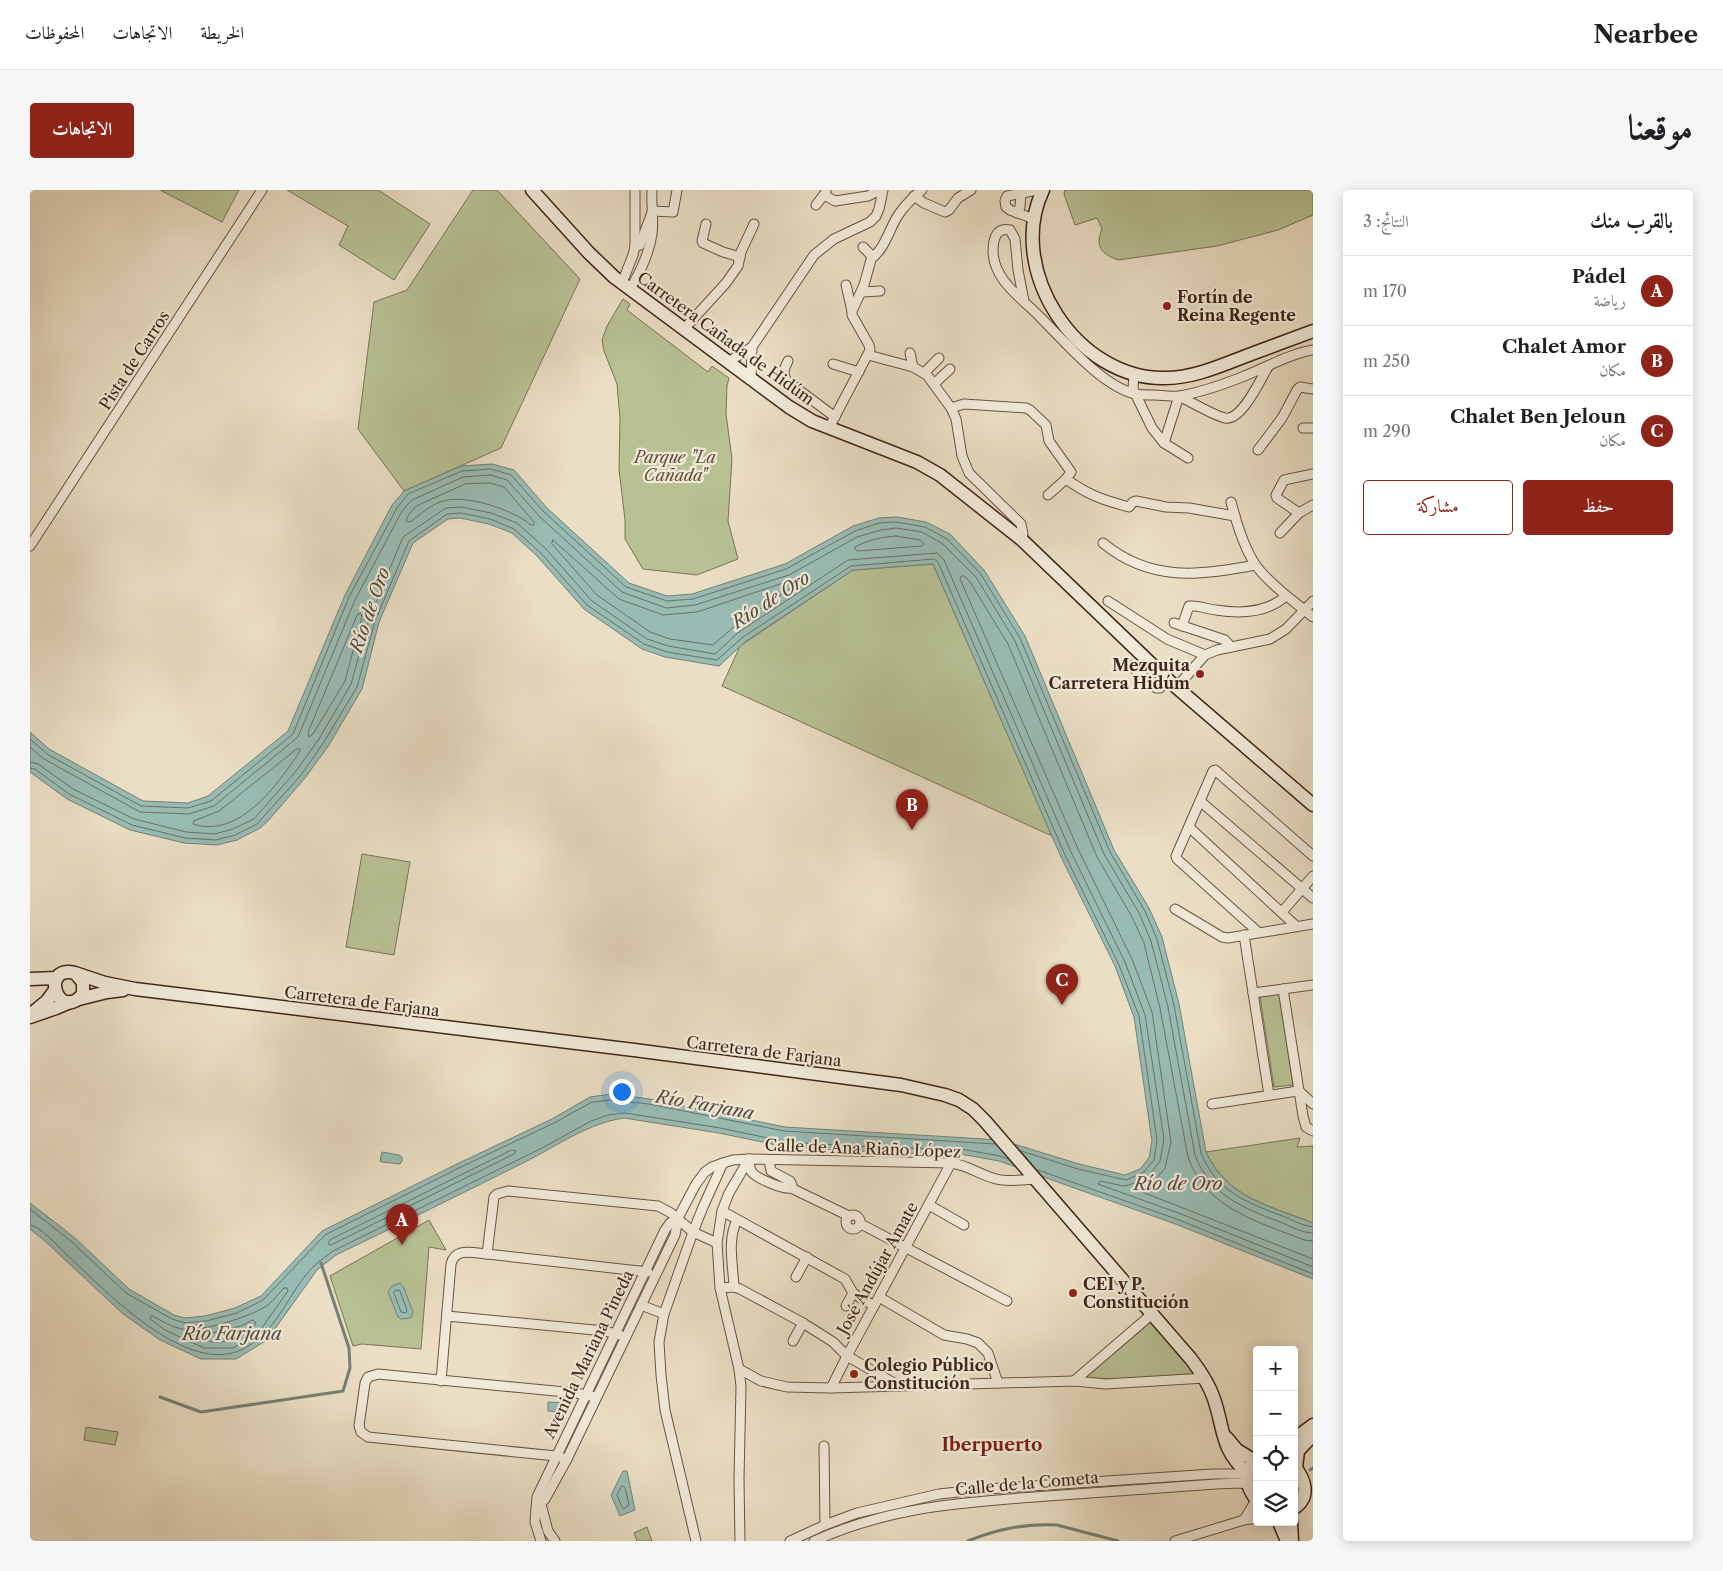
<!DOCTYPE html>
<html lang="ar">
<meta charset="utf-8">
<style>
:root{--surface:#fff;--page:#f6f6f6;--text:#202124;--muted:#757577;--line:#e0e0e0;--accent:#8f2418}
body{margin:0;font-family:"Libre Caslon Text",Amiri,serif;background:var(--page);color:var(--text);direction:rtl}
.controls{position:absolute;right:15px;bottom:15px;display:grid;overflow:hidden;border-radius:5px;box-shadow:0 2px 12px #0003}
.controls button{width:45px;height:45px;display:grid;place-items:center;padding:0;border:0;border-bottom:1px solid var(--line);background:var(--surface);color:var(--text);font:25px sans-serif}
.you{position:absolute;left:591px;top:901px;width:18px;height:18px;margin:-12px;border:4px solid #fff;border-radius:50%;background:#1a73e8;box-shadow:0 0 0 8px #1a73e833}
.badge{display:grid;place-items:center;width:32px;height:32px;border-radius:50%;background:var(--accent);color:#fff;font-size:16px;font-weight:700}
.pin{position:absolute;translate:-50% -41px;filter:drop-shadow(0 1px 2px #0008)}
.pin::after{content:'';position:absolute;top:26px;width:18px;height:15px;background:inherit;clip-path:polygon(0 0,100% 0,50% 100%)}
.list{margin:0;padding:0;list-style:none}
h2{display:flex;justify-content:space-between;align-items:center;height:65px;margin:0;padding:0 20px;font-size:21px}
h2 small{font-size:16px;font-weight:400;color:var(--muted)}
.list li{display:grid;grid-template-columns:32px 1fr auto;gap:15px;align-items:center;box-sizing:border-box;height:70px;padding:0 20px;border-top:1px solid var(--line)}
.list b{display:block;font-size:19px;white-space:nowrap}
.list p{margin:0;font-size:16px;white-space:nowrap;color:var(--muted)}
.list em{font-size:16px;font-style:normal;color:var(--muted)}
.actions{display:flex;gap:10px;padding:15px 20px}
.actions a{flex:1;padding:11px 0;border:1px solid var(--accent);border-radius:5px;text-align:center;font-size:18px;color:var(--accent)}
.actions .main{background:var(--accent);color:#fff}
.icon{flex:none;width:28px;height:28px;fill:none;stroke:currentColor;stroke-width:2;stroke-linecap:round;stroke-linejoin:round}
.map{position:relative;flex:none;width:1283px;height:1351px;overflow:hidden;direction:ltr;border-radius:5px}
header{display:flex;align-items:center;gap:30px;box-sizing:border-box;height:70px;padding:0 25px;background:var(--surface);border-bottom:1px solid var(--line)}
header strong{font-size:24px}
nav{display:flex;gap:28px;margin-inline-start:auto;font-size:18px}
.intro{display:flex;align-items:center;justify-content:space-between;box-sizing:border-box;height:120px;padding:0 30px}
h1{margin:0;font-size:35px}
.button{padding:12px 22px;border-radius:5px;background:var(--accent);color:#fff;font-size:18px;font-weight:700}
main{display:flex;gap:30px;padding:0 30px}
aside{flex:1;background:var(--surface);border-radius:5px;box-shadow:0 2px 12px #0003}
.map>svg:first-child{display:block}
.green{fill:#b7c194;stroke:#7c7356}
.water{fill:#98bcb4;stroke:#758076}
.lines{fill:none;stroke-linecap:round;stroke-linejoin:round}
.shore{stroke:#6c7066;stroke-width:1}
.stream{stroke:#758076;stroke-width:3}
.street-casing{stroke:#6a5343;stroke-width:11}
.secondary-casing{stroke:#402518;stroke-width:15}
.street{stroke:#f1ead9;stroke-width:9}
.secondary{stroke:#f1ead9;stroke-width:12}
.poi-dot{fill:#8f2418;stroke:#f1ead9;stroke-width:2}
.labels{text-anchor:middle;stroke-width:4.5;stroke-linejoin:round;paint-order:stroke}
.poi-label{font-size:16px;font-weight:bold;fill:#402518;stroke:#f1ead9;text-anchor:start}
.street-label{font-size:16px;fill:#402518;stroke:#f1ead9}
.park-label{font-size:16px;font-style:italic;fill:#5e4c37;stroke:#f1ead9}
.water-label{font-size:18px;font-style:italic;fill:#564b3f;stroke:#f1ead9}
.neighbourhood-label{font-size:18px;font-weight:bold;fill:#7a1f14;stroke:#f1ead9}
</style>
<header>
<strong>Nearbee</strong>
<nav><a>الخريطة</a><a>الاتجاهات</a><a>المحفوظات</a></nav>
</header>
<div class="intro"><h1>موقعنا</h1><a class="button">الاتجاهات</a></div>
<main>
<aside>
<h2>بالقرب منك<small>النتائج: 3</small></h2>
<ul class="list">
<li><span class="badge">A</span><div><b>Pádel</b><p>رياضة</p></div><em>170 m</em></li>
<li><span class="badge">B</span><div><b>Chalet Amor</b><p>مكان</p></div><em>250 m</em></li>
<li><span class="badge">C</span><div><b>Chalet Ben Jeloun</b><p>مكان</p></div><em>290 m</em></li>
</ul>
<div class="actions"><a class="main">حفظ</a><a>مشاركة</a></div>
</aside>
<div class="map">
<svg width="1283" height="1351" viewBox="0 0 1283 1351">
<rect width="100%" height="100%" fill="#eadec4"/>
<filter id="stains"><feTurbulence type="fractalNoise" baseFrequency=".004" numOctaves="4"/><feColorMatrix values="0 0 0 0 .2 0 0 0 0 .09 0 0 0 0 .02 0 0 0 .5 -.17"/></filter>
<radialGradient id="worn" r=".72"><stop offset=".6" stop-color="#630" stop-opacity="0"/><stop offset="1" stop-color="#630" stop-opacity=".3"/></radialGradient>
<!-- green -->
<g class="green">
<polygon points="130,0 209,0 192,32"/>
<polygon points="257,0 348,0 400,34 364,90 309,55 318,36"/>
<polygon points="443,0 467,0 550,89 471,258 374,301 328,239 344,112 377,100"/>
<path d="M1035 0H1283V25L1248 40 1187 56 1088 70C1071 64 1065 56 1072 39L1067 28 1045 35 1034 4Z"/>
<polygon points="593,109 600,114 597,120 678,182 682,176 699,188 697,196 696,224 702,269 698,331 708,369 667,385 613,379 595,349 595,330 589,279 590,229 587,194 574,161 572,150 577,136"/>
<polygon points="903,374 1022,646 692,496 710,456 823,380"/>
<polygon points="332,664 380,672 364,765 316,757"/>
<polygon points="1249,803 1263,895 1244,897 1230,807"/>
<path d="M1270 948 1267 957 1283 956V1033C1240 1016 1197 1008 1176 962Z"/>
<polygon points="399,1030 416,1060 399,1057 391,1159 332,1154 323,1156 300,1086"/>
<polygon points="1122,1131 1173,1189 1054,1189"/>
<polygon points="56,1237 88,1242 85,1255 54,1250"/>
<polygon points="617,1337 622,1351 607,1351 604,1343"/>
</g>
<!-- water -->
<g class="water">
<path d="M462 274 484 280 517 318 599 393 637 406 662 404 755 374 823 336 849 328 867 327 896 332 920 344 954 380 995 446 1084 660 1119 718 1132 747 1149 814 1176 962C1197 1008 1240 1016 1283 1033V1089L1148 1035 969 971 930 964 859 963 756 957 689 943 594 928C559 933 528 955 497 971 433 1003 370 1034 306 1065L287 1080 237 1150 206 1169H171L130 1150 93 1124 16 1052 0 1039V1013L45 1048 99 1099 144 1125 155 1128 175 1126 205 1118 231 1106 292 1041 427 974 522 929 560 907 581 904 620 909 755 937 971 950 1049 974 1095 985 1110 979 1119 968 1122 951 1104 827 1085 776 1031 667 903 374 823 380 716 451 689 476 635 467 612 459 554 419 507 366 482 343 459 334 430 328 418 329 383 353 349 432 332 499 299 555 275 588 238 631 230 638 207 650 187 655 154 653 100 640 37 609 0 582V542L19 559 113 611 158 613 178 606 258 541 315 405 362 315 374 301 431 276Z"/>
<polygon points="352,962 369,965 372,967 372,971 370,974 352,972 350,971"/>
<polygon points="370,1093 374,1098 383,1122 381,1128 371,1129 368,1127 358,1102 362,1096"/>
<polygon points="518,1212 537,1213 533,1222 518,1221"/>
<polygon points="593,1281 597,1281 605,1320 590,1326 581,1305"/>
</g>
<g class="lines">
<!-- shore -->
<g class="shore">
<path d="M460 293 474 297 504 332V335H501C483 320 437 304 413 311 401 314 389 326 380 332L376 331 378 326 386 316 435 294Z"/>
<path d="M866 346 890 350 894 354 892 356 827 361 825 359V357C838 350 852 347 866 346Z"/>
<polygon points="523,350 589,409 633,425 667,422 768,388 771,391 705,436 683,455 640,449 620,442 567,405 522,354"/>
<polygon points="328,424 331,424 332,427 315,491 283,544 279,547 278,543"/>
<path d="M0 549 17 564 111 616 158 618 181 611 263 544 319 407 367 318 378 304 432 281 461 279 481 285 513 321 596 397 637 411 663 409 756 379 825 341 849 333 866 332 895 337 917 349 950 383 990 448 1080 662 1115 721 1127 749 1144 815 1171 963C1187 1001 1215 1012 1250 1025 1261 1029 1272 1036 1283 1037"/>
<path d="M0 557 14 569 110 622 159 624 184 616 268 547 325 410 372 321 382 310 433 287 461 285 477 290 509 326 592 402 636 418 665 415 759 385 827 347 851 340 866 338 892 342 913 354 946 387 985 451 1074 664 1109 723 1121 751 1138 817 1165 965C1180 1005 1213 1018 1250 1032 1260 1036 1272 1043 1283 1043"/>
<path d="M267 559H270V561C248 594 210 649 163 634L164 631 189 621Z"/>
<polyline points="0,572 8,574 43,599 104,629 156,642 185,644 203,639 224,629 266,581 289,549 321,494 339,429 373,347 416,318 432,317 461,323 487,333 515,358 562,411 617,449 638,456 685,464 709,442 818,370 907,363 914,370 1041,662 1095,772 1115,825 1134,949 1130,971 1117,988 1099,995 1093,996 1070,991 1068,994 1151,1024 1283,1077"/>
<polyline points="0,578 5,579 39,604 102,635 155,648 186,650 205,645 227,634 271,585 294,552 327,497 345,431 379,351 417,324 431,323 460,329 484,339 511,363 557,415 614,454 637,462 687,470 713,447 821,376 904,369 908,372 1035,665 1089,775 1109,826 1127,950 1124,970 1114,982 1096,990 1048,979 991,961"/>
<polygon points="482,960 486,961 484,964 301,1055 298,1054 300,1050"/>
<polyline points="1008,980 1149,1030 1283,1084"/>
<polyline points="0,1019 42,1052 96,1103 142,1129 155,1133 176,1131 207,1123 233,1110 295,1045 429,978 524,933 562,912 581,910 619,914 754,941 965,954"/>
<path d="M0 1035C11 1037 27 1055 35 1063 73 1098 158 1190 215 1158 250 1139 258 1101 285 1075 290 1070 297 1066 303 1061L512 958 561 931 578 925 595 923 690 938 757 952 859 958 931 959 970 966 978 969"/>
<path d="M1283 1051 1274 1050C1229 1032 1175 1018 1158 967L1130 818 1114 753 1102 727 1067 667 978 454 940 392 934 386H931L930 389 1048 659 1102 769 1122 822 1141 952 1135 978 1123 993 1112 999V1002L1283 1069"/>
<path d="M254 1098H257L258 1101 229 1142 203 1158H174L135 1140 120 1129 121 1126H123C132 1131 141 1137 152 1139 169 1143 223 1126 238 1115 244 1110 249 1103 254 1098Z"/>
<polygon points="366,1100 370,1101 377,1120 376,1123 371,1122 364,1103"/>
<path d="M223 1130 226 1133 224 1136C210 1146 189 1159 173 1148L174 1145 211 1136Z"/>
<polygon points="593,1296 595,1298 599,1315 594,1319 592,1317 587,1305 591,1297"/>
</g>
<!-- stream -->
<g class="stream">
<polyline points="130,1207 171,1222 313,1201 320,1178 319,1158 291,1073"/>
<polyline points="1280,1280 1283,1278"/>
<path d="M938 1351C965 1340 997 1333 1027 1335L1088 1351"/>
</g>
<!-- street casing -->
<g class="street-casing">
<g id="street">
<polyline points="794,5 805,11 838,6 850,0"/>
<polyline points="884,6 894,13 915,22 919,20 928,8 941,0"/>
<polyline points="786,15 796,2"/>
<polyline points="622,21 643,22 647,0"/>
<polyline points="987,23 990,17 991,3"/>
<polyline points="1004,29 980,20 976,17 975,11 977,6 1008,0"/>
<polyline points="676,34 672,51 673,53 693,62 710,67"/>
<polyline points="605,56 610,55 611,52 621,25"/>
<path d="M842 68C855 58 859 40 867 27 874 16 882 8 892 0"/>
<polyline points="592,93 603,65 605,56 605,0"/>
<polyline points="816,95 822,121"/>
<path d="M600 99C611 81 619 64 622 44 624 29 621 14 622 0"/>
<polyline points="832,102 850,101"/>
<path d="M994 111 988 80 985 49 980 40C965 37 963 51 963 62 964 91 993 109 1011 128 1035 152 1071 195 1105 204 1111 205 1117 205 1124 205 1132 205 1142 207 1150 206 1172 202 1192 195 1212 187 1235 178 1259 164 1283 160"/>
<polyline points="654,139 696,93 708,76 711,62 724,34"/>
<polyline points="880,163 883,177"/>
<polyline points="838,165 883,177 897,185 921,218 926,229 932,266 939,283 991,334 993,344 991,349"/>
<path d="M758 171C754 179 752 183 757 191L805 227"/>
<polyline points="698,172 722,157 784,65 804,49 840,32 846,26 849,19 853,0"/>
<polyline points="803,174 829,182"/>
<polyline points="894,183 909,168"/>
<polyline points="1104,184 1103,199 1122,238 1134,253 1158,268"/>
<polyline points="721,188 722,157"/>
<polyline points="904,194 920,179"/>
<polyline points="921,218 934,214 996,218 1000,220 1016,235 1019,251 1041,282 1036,289 1018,305"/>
<polyline points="799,238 840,160 839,155 822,125 822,121 834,95 842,66 833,57"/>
<polyline points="1273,238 1283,238"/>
<path d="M1134 253 1149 206C1159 211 1185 226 1195 228 1212 231 1230 190 1238 177"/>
<polyline points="1228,260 1252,228 1267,200 1270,197 1283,199"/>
<path d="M1036 289C1058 305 1073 310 1099 317L1103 312 1106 311 1136 317 1159 318 1205 326"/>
<path d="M1201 312C1206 331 1214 358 1225 374 1237 392 1266 413 1283 427"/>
<polyline points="1269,323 1247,308 1246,305 1254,290 1283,284"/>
<polyline points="1250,343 1269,323 1283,315"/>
<path d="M1073 353C1120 392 1170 386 1225 375"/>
<polyline points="0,356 232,0"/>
<polyline points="1078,411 1137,449 1175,465"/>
<polyline points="1144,433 1195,450 1201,457"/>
<path d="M1152 436 1159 416C1167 415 1177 419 1186 420 1211 424 1237 423 1256 406"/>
<polyline points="1100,475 1126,498 1130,498 1138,490"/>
<polyline points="1146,498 1175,465 1187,460 1240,449 1256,439 1283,411"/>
<polyline points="1170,611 1283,708"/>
<polyline points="1159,637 1266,736"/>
<polyline points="1145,719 1192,747 1198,748 1283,734"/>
<polyline points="1252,722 1283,686"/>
<polyline points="1228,742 1147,669 1146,666 1183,581 1185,580 1283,666"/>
<polyline points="1214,745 1239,905"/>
<polyline points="1253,799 1273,926 1276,937 1283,941"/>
<polyline points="1223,803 1283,795"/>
<polyline points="1269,901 1283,914"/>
<polyline points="1182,914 1268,901"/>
<path d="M719 969C719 973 720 978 721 981 725 988 754 1000 761 998L762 995 760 991 741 981 739 970"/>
<polyline points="761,998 819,1026"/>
<polyline points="899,1015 934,1035"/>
<polyline points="692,1021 815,1089 823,1103 844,1116"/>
<circle cx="823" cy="1032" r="7"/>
<polyline points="831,1034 977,1111"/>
<polyline points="457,1064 464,1007 467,1004 478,1001 628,1016 641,1023 663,1042 687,1053"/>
<polyline points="766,1087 777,1067"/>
<path d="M704 1097C703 1075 697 1050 707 1030"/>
<polyline points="690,1098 704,1097 710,1099 773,1133 803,1152 817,1166 869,1196"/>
<polyline points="849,1107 914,1145 937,1149 948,1153 958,1163 968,1193"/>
<polyline points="611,1115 634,1124"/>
<polyline points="816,1116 823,1103"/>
<polyline points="417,1126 575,1141 590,1145"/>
<polyline points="763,1151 773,1133"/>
<polyline points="709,1179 731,1191 757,1197 801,1198 1044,1191 1076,1194 1175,1188"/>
<path d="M411 1191 421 1074C425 1057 444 1063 457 1064L618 1082"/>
<polyline points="1044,1191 1122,1124"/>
<polyline points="801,1198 817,1166 921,973"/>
<polyline points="794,1256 795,1335"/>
<polyline points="537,1269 526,1266 338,1247 331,1242 329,1236 335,1193 338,1187 348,1184 546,1203 566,1207"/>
<polyline points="511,1314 518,1341 525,1351"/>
<path d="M506 1319 515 1309 537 1269 645 1045 648 1028 666 994 675 982 682 977 693 973 703 970 719 969 921 973C938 975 950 985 966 989 978 992 992 990 1005 989"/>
<polyline points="1214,1330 1226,1310"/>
<polyline points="511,1351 505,1332 507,1307 635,1040 640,1033 648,1028"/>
<polyline points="666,1351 635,1220 631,1185 629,1152 634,1124 663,1042 673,1017 693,973"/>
<polyline points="710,1351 709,1289 711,1196 709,1179 690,1098 687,1053 692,1021 699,1003 719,969"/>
<polyline points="760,1351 795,1335 827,1323 909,1304 956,1299 1183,1284 1216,1284"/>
<path d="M784 1351C862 1316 935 1312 1018 1306 1074 1302 1130 1298 1186 1294L1210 1293 1217 1294"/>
<polyline points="1145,1351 1214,1330 1227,1328"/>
</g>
</g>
<!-- secondary casing -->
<g class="secondary-casing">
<g id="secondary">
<polyline points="502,0 559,63 584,87 759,217 782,231 887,272 910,285 991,349 1138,490 1283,615"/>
<path d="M1013 0C975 80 1047 190 1135 188 1163 188 1190 176 1216 166 1238 158 1261 149 1283 141"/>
<path d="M45 783 53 792V804C28 834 9 774 45 783L75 793 105 799 604 860 871 895 915 905 929 910 943 919 955 931 1161 1169C1171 1182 1179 1194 1184 1209 1194 1238 1191 1261 1217 1282"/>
<polyline points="0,789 27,788"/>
<polyline points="49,809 77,802 93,800"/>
<polyline points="0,825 17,811 25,800"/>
<polyline points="0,827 26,818 40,812"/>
<polyline points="1197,1248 1207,1260 1225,1271"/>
<polyline points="1264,1249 1283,1235"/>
<path d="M1227 1271C1210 1282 1217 1297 1227 1311"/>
<path d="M1264 1276C1275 1289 1281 1307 1264 1318"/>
<polyline points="1266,1277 1268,1261 1283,1245"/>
<polyline points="1249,1332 1257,1351"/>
<polyline points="1261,1332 1262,1351"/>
</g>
</g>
<!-- street -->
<use href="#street" class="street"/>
<!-- secondary -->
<use href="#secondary" class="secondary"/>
</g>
<!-- markers -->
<g class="poi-dot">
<circle cx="1137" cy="116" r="5"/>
<circle cx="1170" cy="484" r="5"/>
<circle cx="1043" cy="1103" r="5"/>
<circle cx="824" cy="1184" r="5"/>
</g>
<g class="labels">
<!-- poi labels -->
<g class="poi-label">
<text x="1147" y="113">Fortín de<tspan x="1147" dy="18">Reina Regente</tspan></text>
<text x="1160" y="481" text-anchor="end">Mezquita<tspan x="1160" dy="18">Carretera Hidúm</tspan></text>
<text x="1053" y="1100">CEI y P.<tspan x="1053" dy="18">Constitución</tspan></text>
<text x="834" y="1181">Colegio Público<tspan x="834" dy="18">Constitución</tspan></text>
</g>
<!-- street labels -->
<g class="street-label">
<text transform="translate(696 148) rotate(36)" y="6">Carretera Cañada de Hidúm</text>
<text transform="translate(104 170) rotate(-57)" y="6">Pista de Carros</text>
<text transform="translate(332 811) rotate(7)" y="6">Carretera de Farjana</text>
<text transform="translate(734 861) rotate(7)" y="6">Carretera de Farjana</text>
<text transform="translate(833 958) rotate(2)" y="6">Calle de Ana Riaño López</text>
<text transform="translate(847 1078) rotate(-61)" y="6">José Andújar Amate</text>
<text transform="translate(558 1164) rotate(-64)" y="6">Avenida Mariana Pineda</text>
<text transform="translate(997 1293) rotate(-5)" y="6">Calle de la Cometa</text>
</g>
<!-- park labels -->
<g class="park-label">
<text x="645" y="273">Parque "La<tspan x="645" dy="18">Cañada"</tspan></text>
</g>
<!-- water labels -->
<g class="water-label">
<text transform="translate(741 410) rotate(-33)" y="6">Río de Oro</text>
<text transform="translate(340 420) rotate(-71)" y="6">Río de Oro</text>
<text transform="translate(675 915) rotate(10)" y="6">Río Farjana</text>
<text x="1148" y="1000">Río de Oro</text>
<text x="202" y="1150">Río Farjana</text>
</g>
<!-- neighbourhood labels -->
<g class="neighbourhood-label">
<text x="962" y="1261">Iberpuerto</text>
</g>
</g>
<rect width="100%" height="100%" filter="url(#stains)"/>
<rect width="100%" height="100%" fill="url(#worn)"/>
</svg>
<div class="controls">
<button>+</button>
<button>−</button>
<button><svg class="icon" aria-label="locate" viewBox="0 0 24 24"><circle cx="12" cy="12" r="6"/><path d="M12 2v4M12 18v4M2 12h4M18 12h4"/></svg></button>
<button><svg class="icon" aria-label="layers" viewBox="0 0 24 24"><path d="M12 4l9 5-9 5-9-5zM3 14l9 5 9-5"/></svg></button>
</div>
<div class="you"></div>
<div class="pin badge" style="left:372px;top:1055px">A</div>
<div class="pin badge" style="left:882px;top:640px">B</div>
<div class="pin badge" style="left:1032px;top:815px">C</div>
</div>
</main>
